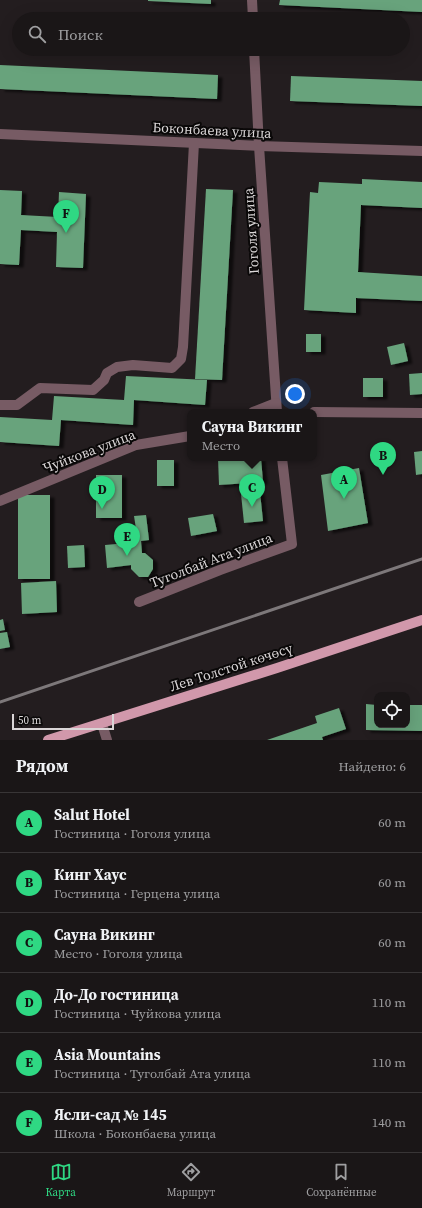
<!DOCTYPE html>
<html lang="ru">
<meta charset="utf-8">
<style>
:root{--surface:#1a1617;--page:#272324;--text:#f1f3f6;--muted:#9f9fa1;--line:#383536;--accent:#2fd883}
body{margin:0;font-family:"Source Serif 4",serif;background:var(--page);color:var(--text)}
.controls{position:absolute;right:12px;bottom:12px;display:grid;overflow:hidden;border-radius:8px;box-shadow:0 4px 16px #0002}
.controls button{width:36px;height:36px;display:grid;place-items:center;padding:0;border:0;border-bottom:1px solid var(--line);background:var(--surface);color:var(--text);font:20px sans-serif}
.scale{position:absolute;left:12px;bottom:10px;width:102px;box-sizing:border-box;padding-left:4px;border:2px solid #dad6d7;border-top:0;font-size:11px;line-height:14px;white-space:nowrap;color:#dad6d7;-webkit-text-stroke:3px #0a0808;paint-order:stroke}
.you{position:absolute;left:295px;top:394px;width:14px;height:14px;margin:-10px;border:3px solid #fff;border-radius:50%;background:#1a73e8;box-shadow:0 0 0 6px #1a73e833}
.badge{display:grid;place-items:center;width:26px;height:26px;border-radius:50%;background:var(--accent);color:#111;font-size:13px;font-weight:700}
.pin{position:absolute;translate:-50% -33px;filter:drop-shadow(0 1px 2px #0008)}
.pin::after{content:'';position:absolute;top:21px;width:14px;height:12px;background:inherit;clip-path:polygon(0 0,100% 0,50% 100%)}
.popup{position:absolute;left:187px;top:409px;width:130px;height:52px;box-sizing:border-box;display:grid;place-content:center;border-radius:8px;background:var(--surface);filter:drop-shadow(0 1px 3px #0005);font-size:13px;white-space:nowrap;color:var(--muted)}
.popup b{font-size:15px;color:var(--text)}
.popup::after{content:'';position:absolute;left:50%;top:100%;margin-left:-8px;border:8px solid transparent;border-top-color:var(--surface)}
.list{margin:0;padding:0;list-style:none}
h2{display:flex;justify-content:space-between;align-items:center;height:52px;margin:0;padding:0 16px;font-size:17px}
h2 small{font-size:13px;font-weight:400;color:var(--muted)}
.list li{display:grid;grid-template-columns:26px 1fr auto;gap:12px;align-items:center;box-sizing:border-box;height:60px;padding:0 16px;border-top:1px solid var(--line)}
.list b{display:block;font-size:15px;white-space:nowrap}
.list p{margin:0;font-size:13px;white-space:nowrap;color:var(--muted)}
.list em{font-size:13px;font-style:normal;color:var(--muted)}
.icon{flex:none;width:22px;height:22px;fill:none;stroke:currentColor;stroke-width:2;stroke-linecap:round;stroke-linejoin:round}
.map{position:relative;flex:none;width:422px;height:740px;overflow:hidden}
.search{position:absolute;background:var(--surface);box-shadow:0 4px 16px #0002;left:12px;right:12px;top:12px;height:44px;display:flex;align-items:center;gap:10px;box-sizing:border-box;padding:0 14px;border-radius:22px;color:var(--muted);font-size:15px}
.sheet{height:412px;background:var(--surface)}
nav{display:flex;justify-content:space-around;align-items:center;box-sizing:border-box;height:56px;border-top:1px solid var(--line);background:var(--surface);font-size:11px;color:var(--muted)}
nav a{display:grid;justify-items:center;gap:2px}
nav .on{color:var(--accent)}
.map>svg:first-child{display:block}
.building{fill:#67a37c;filter:url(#shadow)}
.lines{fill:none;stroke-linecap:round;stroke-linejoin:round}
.minor{stroke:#775b64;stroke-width:10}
.major{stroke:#d198ab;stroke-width:10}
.rail{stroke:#7d787a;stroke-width:3}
.labels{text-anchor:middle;stroke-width:4;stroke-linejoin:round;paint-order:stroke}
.street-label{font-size:14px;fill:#dad6d7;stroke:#0a0808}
</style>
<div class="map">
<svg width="422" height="740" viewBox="0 0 422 740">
<defs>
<filter id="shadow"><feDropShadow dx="4.5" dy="2.5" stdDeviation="1" flood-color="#0009"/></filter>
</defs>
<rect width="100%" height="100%" fill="#231d1f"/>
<!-- building -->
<g class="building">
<polygon points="148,0 211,0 211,4 148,1"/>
<polygon points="280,0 422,0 422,12 279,5"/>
<polygon points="0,65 218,75 217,99 0,89"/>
<polygon points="291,76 422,81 422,106 290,101"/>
<polygon points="362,179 422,182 422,208 361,205 358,272 422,276 422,301 356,298 356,313 304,310 310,192 318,193 319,182 362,184"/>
<polygon points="206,189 233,190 222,380 195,379"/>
<polygon points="0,190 22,191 21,215 58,217 59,192 86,194 83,268 56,267 57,232 21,230 19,265 0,264"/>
<rect x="306" y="334" width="15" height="18"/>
<polygon points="404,343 408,361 391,365 387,347"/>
<polygon points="422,373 422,394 410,395 409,374"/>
<polygon points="126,376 207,380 205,405 134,400 133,425 61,420 59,446 0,442 0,417 52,420 54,396 124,400"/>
<rect x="363" y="378" width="20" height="19"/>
<polygon points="422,451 422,474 416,475 414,452"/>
<polygon points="218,458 261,458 263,482 219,485"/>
<rect x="157" y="460" width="17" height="26"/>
<polygon points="359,468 368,523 328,531 321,475"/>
<rect x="96" y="475" width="26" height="43"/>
<polygon points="260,492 263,521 244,523 241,494"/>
<rect x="18" y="495" width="32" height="84"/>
<polygon points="213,514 217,531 191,536 188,518"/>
<polygon points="146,515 149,540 141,541 142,553 145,553 153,560 153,569 148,577 139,577 131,569 131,565 107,568 105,545 138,542 134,516"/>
<polygon points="84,545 85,567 68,568 67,546"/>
<polygon points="56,581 57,612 22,614 21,583"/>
<polygon points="3,619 5,630 0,631 0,620"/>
<polygon points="7,632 10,647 0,649 0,633"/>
<polygon points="366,704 377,705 377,725 407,725 407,705 422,705 422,731 366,730"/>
<polygon points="339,708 346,729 322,737 323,740 267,740 317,723 315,716"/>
</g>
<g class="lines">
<!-- minor -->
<g class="minor">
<polyline points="252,0 253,19"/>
<polyline points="254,49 259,146 277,412"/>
<polyline points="0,134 259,146 422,151"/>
<polyline points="0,405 17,405 40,388 93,390 104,380 107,373 117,367 133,365 172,368 181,359 183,347 194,143"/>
<polyline points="253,412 276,403"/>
<polyline points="314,412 422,413"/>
<polyline points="0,501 136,445 190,436"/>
<polyline points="139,602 220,570 292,544 282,458"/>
<polyline points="102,724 107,740"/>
</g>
<!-- major -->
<polyline class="major" points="48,740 277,668 422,620"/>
<!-- rail -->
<polyline class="rail" points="0,702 422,559"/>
</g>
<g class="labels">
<!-- street labels -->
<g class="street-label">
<text transform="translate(212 130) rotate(3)" y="5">Боконбаева улица</text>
<text transform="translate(251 231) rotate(-94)" y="5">Гоголя улица</text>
<text transform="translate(89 451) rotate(-21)" y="5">Чуйкова улица</text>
<text transform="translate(211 560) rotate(-21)" y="5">Туголбай Ата улица</text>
<text transform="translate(231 667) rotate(-18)" y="5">Лев Толстой көчөсү</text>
</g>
</g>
</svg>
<div class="controls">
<button><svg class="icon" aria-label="locate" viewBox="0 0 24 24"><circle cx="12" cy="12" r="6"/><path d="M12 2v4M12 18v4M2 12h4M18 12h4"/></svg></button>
</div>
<div class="scale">50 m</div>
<div class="you"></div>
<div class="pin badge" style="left:344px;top:499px">A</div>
<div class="pin badge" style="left:383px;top:475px">B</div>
<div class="pin badge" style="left:252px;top:507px">C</div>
<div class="popup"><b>Сауна Викинг</b>Место</div>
<div class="pin badge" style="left:102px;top:509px">D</div>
<div class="pin badge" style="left:127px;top:556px">E</div>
<div class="pin badge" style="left:66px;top:233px">F</div>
<div class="search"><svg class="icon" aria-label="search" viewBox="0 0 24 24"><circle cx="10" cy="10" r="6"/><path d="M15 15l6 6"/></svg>Поиск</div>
</div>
<section class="sheet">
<h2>Рядом<small>Найдено: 6</small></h2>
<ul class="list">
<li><span class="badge">A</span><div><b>Salut Hotel</b><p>Гостиница · Гоголя улица</p></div><em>60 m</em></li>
<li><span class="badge">B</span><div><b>Кинг Хаус</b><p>Гостиница · Герцена улица</p></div><em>60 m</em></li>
<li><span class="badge">C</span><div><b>Сауна Викинг</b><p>Место · Гоголя улица</p></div><em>60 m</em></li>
<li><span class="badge">D</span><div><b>До-До гостиница</b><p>Гостиница · Чуйкова улица</p></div><em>110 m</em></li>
<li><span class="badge">E</span><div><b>Asia Mountains</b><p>Гостиница · Туголбай Ата улица</p></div><em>110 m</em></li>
<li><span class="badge">F</span><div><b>Ясли-сад № 145</b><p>Школа · Боконбаева улица</p></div><em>140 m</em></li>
</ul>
</section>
<nav>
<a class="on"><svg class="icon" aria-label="map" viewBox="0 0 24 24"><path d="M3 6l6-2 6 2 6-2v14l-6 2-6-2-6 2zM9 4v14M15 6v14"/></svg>Карта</a>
<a><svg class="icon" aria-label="directions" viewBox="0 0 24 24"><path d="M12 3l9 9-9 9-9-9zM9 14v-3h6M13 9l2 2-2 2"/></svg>Маршрут</a>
<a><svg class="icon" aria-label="saved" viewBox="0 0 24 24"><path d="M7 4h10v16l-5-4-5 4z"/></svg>Сохранённые</a>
</nav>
